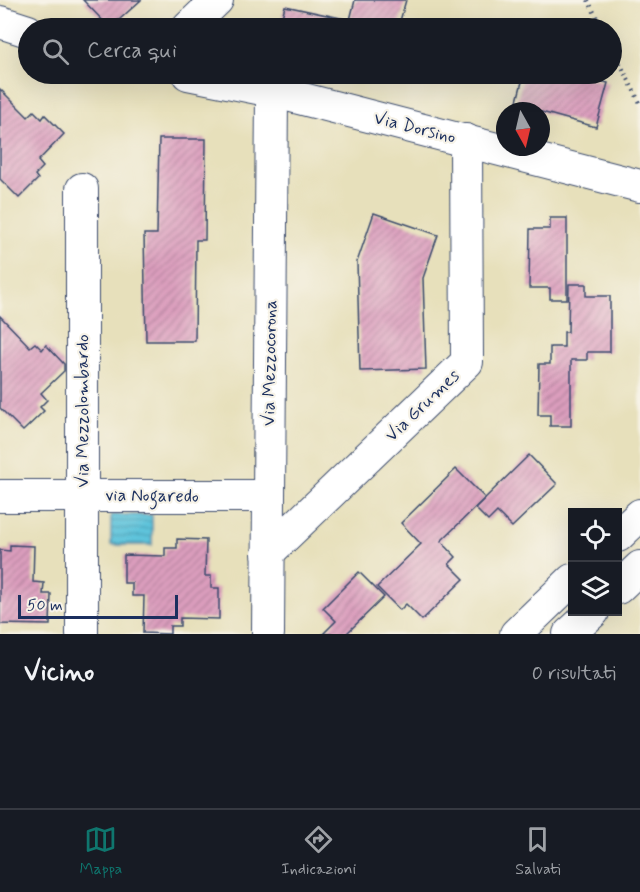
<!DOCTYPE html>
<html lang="it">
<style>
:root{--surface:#171b24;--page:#20242c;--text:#f1f3f6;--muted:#9ea1a6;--line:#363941;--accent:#0f766e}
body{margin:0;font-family:Mynerve,sans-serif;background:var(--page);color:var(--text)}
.controls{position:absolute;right:18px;bottom:18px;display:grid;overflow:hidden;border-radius:0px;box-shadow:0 6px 24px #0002}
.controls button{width:54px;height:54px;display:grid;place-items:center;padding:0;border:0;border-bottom:2px solid var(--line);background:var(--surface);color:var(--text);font:30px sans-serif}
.compass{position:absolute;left:496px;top:102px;width:54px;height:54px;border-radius:50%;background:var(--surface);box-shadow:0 6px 24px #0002;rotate:172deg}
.scale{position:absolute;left:18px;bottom:15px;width:160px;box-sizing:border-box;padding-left:6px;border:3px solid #1b2f5e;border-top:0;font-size:16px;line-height:21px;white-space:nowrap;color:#1b2f5e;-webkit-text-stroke:4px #f7f3e8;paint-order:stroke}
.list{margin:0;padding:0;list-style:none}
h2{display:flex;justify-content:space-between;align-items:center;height:78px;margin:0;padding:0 24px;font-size:26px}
h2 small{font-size:20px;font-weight:400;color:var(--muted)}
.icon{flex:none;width:33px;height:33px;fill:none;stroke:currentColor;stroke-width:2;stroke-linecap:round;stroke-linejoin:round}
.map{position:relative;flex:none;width:640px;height:634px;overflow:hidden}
.search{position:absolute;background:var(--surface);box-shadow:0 6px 24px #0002;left:18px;right:18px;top:18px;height:66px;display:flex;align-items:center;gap:15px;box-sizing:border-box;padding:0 21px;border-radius:33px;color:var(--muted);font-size:22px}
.sheet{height:174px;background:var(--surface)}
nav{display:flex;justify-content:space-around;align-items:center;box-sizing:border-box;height:84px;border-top:2px solid var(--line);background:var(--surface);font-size:16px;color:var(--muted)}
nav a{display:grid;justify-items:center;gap:3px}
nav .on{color:var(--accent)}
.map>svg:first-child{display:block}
.water{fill:url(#water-rules);stroke:#3c7a9d;stroke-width:1.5}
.building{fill:url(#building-hatch)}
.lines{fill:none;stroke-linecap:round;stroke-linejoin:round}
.minor-casing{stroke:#3a4a6c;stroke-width:34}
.path{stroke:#3a4a6c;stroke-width:4;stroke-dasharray:1.5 4.5;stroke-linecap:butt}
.minor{stroke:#fff;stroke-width:32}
.labels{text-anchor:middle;stroke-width:4.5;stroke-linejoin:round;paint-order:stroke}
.street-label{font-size:18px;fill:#1b2f5e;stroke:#f7f3e8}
</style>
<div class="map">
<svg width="640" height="634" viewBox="0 0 640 634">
<defs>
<pattern id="water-rules" width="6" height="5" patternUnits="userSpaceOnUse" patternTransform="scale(1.5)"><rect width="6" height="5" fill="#5ec4dc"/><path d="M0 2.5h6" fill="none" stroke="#4da0b6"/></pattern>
<pattern id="building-hatch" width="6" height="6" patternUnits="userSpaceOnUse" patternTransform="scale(1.5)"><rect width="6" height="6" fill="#dc9ebd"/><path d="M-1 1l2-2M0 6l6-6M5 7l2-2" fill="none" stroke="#b2819d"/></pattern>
</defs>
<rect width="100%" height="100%" fill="#f7f3e8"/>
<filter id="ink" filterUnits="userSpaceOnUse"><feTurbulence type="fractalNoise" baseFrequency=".0167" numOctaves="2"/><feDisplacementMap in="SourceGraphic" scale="12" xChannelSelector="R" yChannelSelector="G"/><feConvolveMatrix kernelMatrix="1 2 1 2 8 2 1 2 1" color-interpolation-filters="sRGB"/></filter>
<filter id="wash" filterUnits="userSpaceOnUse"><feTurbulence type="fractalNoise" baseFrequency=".008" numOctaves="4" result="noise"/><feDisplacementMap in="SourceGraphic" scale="24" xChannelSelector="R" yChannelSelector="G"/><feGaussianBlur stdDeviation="1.35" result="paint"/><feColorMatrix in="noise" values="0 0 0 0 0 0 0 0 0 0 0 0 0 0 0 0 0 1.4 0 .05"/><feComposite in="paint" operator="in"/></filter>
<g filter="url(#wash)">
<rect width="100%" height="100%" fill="#e7e0bb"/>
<!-- water -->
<rect class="water" x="111" y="515" width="41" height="30"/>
<g id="blocks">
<!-- building -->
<g class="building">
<polygon points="83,0 141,0 110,28"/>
<polygon points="355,0 406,0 398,28 279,28 285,6 350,20"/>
<polygon points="524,74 574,74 608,83 596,127 516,105"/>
<polygon points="0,89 28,117 34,111 42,119 45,115 64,134 38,161 43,167 35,175 38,179 19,198 0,179"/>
<polygon points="159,139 206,139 205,240 196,240 195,341 146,341 144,234 157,234"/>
<polygon points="374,213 438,235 423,278 426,369 360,371 357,262"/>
<polygon points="550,218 567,218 567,299 550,299 550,288 529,288 530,229 550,229"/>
<polygon points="569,284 586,284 586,296 610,296 610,352 587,352 587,360 571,360 571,426 550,426 550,415 538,415 539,364 550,364 550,347 564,347 564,332 568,332"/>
<polygon points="0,316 30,347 35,343 42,350 46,345 64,364 64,371 41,393 47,400 40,407 44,411 23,431 0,408"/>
<polygon points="529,455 557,484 512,527 497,512 488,521 475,508"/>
<polygon points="456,469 485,498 441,541 456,557 449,564 464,579 422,620 406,604 400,610 377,587 421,544 401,523"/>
<polygon points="177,539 206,540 205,576 211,576 211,588 219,588 219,619 180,618 180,626 170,626 170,634 143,633 144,596 132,596 132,583 124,583 124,555 165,556 165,548 177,548"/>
<polygon points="10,545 34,546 33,582 44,583 43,594 51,594 50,625 0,624 0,550 10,551"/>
<polygon points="359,572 384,597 346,634 323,634 336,621 323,608"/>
</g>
</g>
</g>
<g filter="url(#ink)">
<use href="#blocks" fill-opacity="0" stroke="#3a4a6c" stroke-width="1.5"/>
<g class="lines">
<!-- minor casing -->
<g class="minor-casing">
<g id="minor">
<polyline points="0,22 28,31"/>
<polyline points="188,28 217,0"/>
<polyline points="188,74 272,91 640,186"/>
<polyline points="0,496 267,496"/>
<polyline points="618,536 640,515"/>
<polyline points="268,553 467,362 466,140"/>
<polyline points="618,588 640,567"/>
<polyline points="82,634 82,189"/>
<polyline points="268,634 272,91"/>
<polyline points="516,634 572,580"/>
<polyline points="569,634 593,612"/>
</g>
</g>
<!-- path -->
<g class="path">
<polyline points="588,0 602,28"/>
<polyline points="612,47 640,103"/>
</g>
<!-- minor -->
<use href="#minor" class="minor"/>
</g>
</g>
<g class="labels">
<!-- street labels -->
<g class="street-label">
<text transform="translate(415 127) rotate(14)" y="6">Via Dorsino</text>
<text transform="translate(269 363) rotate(-89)" y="6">Via Mezzocorona</text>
<text transform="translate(422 405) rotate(-44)" y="6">Via Grumes</text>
<text transform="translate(82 411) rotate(-90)" y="6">Via Mezzolombardo</text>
<text transform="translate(152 495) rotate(1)" y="6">via Nogaredo</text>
</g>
</g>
</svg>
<div class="controls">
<button><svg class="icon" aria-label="locate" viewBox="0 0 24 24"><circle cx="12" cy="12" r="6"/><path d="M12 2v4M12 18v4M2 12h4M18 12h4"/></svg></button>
<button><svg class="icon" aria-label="layers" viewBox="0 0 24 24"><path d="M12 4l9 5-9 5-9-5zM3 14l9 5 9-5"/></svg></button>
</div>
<svg class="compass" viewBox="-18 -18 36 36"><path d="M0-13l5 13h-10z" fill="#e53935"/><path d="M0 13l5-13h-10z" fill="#9ea1a6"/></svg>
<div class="scale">50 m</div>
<div class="search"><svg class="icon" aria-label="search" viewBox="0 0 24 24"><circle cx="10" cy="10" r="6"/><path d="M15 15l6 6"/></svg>Cerca qui</div>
</div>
<section class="sheet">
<h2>Vicino<small>0 risultati</small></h2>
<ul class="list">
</ul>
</section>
<nav>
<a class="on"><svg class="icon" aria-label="map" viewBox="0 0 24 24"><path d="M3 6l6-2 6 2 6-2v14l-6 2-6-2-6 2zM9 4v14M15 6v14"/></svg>Mappa</a>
<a><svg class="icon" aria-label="directions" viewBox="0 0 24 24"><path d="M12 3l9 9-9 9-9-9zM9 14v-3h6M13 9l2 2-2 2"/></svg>Indicazioni</a>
<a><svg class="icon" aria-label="saved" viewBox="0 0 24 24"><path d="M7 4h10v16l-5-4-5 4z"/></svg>Salvati</a>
</nav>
